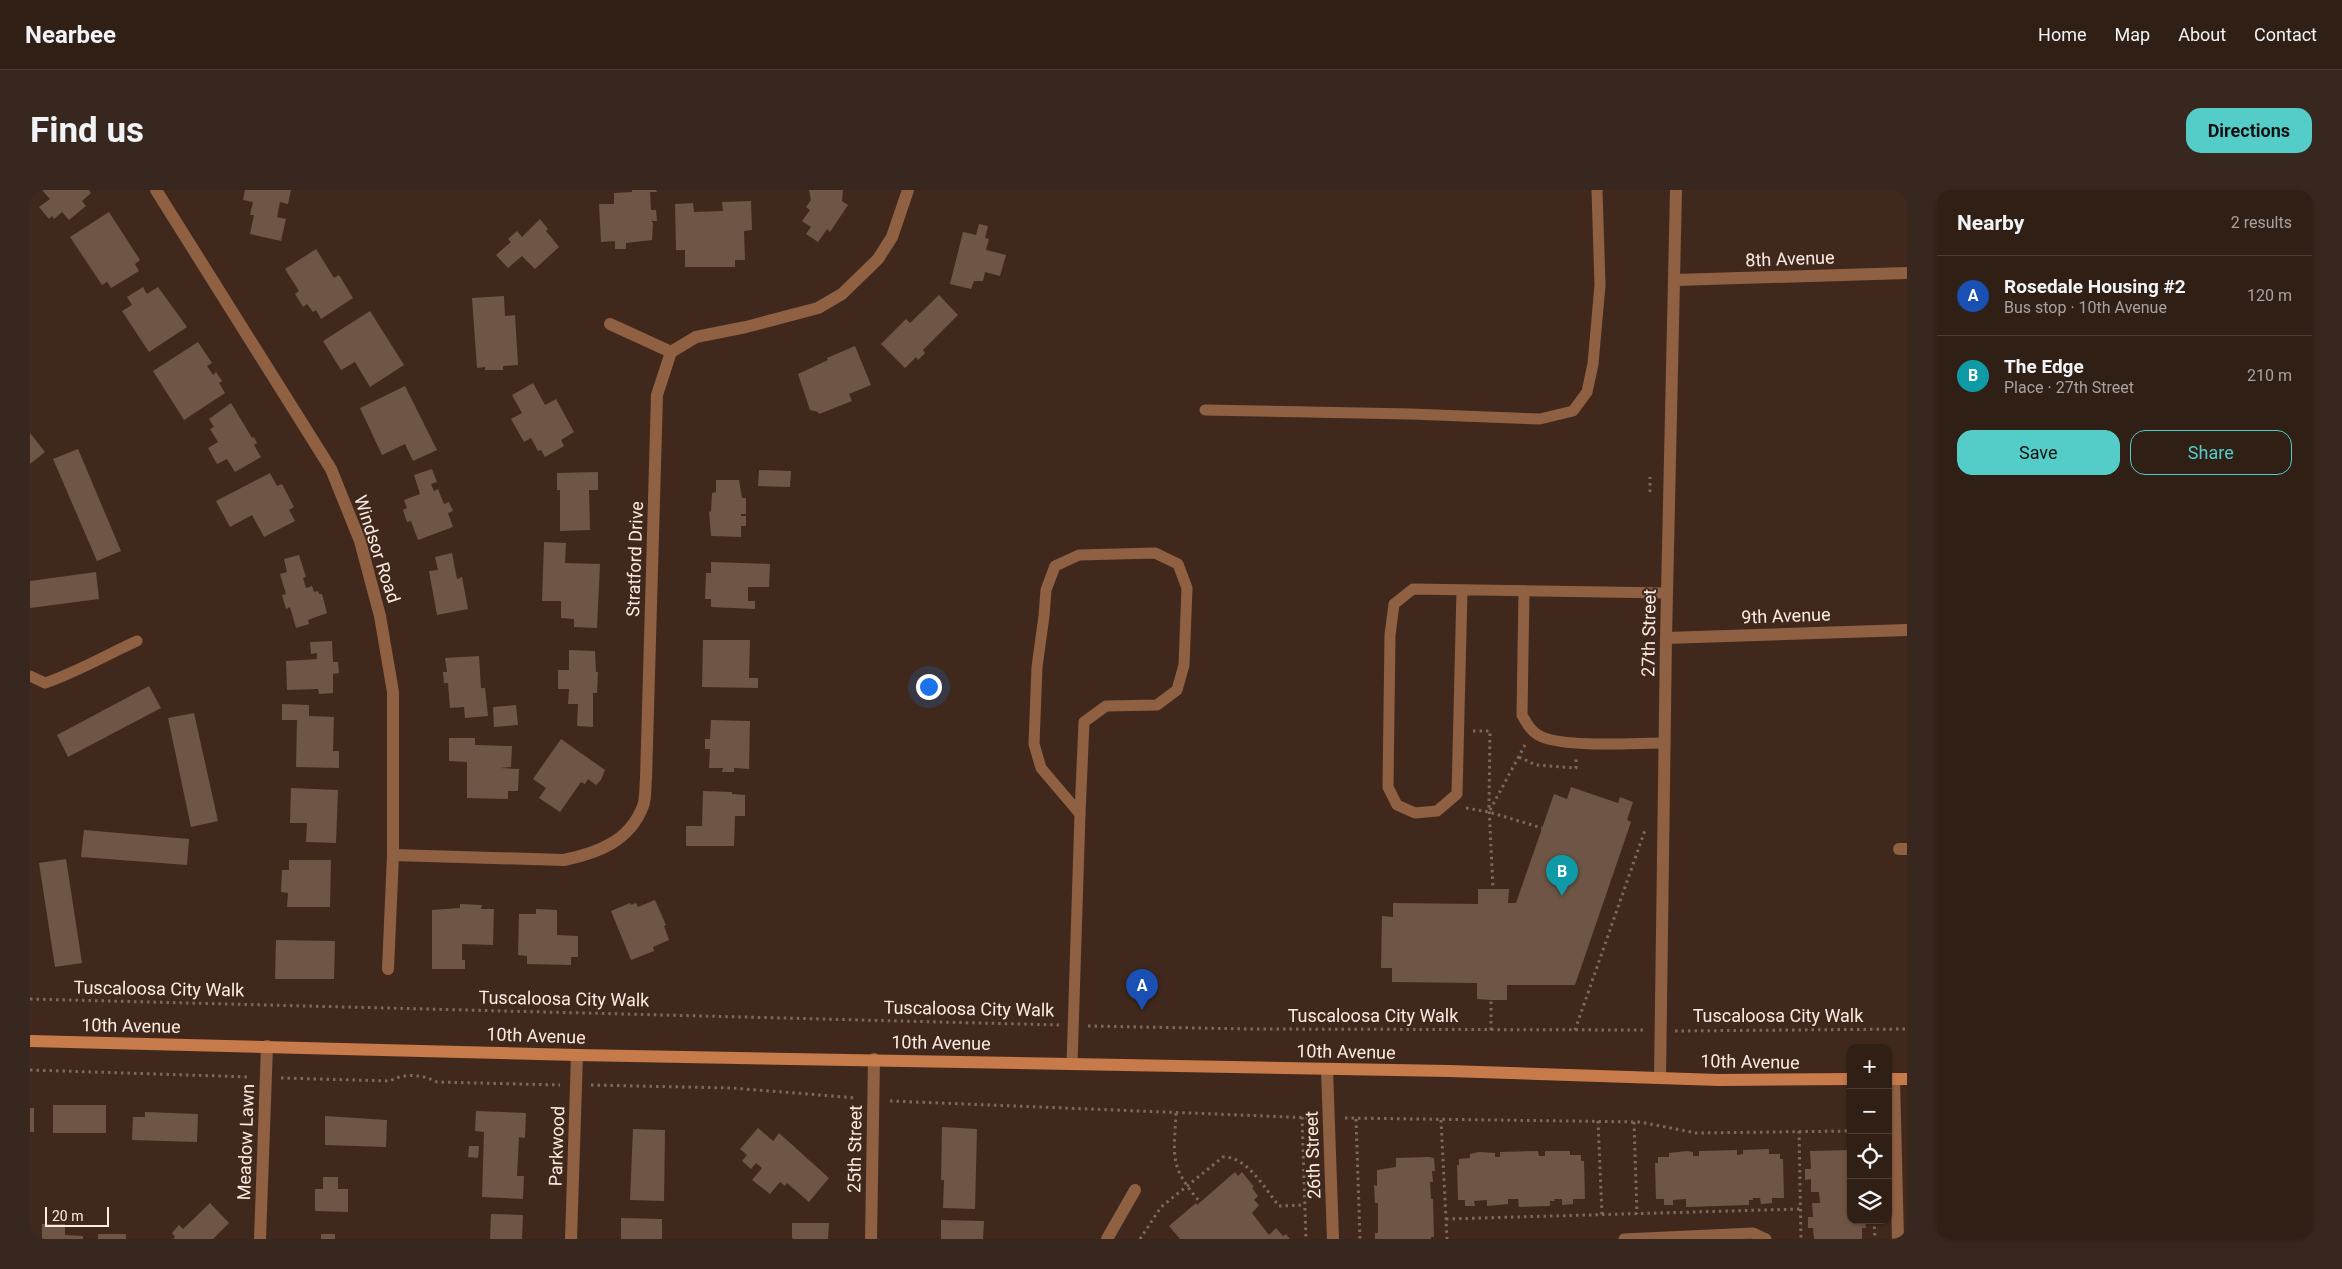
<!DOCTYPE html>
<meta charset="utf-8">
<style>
:root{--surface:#301f15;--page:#38271e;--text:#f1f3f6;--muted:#a8a2a0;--line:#4b3d34;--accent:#54cdc8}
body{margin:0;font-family:Roboto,sans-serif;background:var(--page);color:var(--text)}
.controls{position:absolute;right:15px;bottom:15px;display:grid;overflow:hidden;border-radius:10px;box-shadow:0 1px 4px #0004}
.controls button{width:45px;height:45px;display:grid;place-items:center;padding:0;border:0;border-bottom:1px solid var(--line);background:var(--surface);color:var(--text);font:25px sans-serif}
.scale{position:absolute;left:15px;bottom:12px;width:64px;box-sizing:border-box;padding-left:5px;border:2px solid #fbebe2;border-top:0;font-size:14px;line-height:18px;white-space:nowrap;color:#fbebe2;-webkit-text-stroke:4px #40291c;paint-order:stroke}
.you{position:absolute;left:898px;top:496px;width:18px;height:18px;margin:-12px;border:4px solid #fff;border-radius:50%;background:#1a73e8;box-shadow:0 0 0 8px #1a73e833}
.badge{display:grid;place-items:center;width:32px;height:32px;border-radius:50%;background:var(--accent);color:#fff;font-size:16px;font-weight:700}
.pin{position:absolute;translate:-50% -41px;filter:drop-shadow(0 1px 2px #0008)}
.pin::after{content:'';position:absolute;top:26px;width:18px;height:15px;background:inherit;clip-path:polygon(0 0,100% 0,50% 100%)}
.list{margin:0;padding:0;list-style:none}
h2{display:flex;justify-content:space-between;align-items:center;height:65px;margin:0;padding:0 20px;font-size:21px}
h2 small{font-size:16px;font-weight:400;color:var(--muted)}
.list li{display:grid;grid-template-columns:32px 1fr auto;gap:15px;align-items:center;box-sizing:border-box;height:80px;padding:0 20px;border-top:1px solid var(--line)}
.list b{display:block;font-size:19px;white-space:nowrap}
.list p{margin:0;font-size:16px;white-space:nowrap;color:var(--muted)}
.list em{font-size:16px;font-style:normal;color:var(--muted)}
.actions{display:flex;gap:10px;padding:15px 20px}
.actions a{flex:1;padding:11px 0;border:1px solid var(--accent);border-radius:15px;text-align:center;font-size:18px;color:var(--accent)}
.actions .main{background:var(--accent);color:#111}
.icon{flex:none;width:28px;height:28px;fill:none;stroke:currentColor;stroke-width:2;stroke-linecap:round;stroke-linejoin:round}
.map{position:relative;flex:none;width:1877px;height:1049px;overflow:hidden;border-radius:15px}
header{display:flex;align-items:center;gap:30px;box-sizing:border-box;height:70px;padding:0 25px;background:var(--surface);border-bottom:1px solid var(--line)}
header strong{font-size:24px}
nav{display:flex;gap:28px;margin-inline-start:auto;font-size:18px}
.intro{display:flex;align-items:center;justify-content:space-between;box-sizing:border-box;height:120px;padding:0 30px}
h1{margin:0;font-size:35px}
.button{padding:12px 22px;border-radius:15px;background:var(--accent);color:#111;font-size:18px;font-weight:700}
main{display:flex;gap:30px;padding:0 30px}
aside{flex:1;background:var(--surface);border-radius:15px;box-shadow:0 1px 4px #0004}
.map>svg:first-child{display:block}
.building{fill:#6e5546}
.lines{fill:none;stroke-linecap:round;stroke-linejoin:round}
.path{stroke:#7d685d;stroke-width:3;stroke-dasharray:2.5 4;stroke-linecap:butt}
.service{stroke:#906043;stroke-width:11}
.minor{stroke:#906043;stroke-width:12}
.tertiary{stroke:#906043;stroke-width:12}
.secondary{stroke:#c77a4a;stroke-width:12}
.labels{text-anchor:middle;stroke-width:4;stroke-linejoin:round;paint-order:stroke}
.street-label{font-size:18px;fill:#fbebe2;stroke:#40291c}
</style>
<header>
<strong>Nearbee</strong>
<nav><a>Home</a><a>Map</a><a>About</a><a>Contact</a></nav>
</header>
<div class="intro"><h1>Find us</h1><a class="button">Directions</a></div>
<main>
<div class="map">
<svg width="1877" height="1049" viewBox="0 0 1877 1049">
<rect width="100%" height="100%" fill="#40291c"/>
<!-- building -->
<g class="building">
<polygon points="12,0 59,0 61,3 52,11 56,16 39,30 32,22 24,29 22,26 19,29 9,17 20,9"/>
<polygon points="215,0 261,0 258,14 250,12 247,27 256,29 251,51 220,44 224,25 220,25 223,12 213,10"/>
<polygon points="602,0 626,0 627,2 620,2 621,20 626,20 627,31 621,31 623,33 622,50 596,53 596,59 585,59 585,51 571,52 569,14 584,14 584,3 602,2"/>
<polygon points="779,0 813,0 812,11 818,15 800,42 797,39 788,52 776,44 781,37 772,31 780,20 776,17 781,10"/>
<polygon points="721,11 722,40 714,41 715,70 705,70 705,77 655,77 655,60 646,60 645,14 663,13 664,22 693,21 692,12"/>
<polygon points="79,22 110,70 105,74 109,81 81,98 77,92 72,95 40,47"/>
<polygon points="510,29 518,39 516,41 529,57 505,79 492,66 478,78 466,65 481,52 478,49 487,41 492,47"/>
<polygon points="949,34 958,36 955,48 959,49 956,60 976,65 970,86 955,82 953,91 944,91 941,99 920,94 933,42 946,45"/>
<polygon points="286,59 304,88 309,85 323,108 291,129 286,120 283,122 277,114 273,117 265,104 269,101 255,79"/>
<polygon points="113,97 117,104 128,97 157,137 119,162 92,121 102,115 97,107"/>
<polygon points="909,105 928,125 893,160 895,163 888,170 886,167 875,178 851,154 876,129 880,133"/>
<polygon points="474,106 475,126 485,125 488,175 473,176 473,180 455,180 455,177 447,178 442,108"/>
<polygon points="340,121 374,175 340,197 325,172 311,180 293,151"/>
<polygon points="168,152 182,173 177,176 183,185 186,182 192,191 189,193 195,203 154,230 123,181"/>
<polygon points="825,156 841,195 819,204 822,211 789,224 788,222 780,220 768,184 798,170 797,168"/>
<polygon points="503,193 515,215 526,209 544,242 531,250 534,256 515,267 511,260 508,261 501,248 494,252 481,229 492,223 482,205"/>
<polygon points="375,196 407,260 383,271 375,254 352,265 330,218"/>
<polygon points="201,213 222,248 224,247 227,253 224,255 231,267 205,282 197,269 187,274 178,258 188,252 180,239 184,237 179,229"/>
<polygon points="0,243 15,262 0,274"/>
<polygon points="48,259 91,361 67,371 23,269"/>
<polygon points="402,279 407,292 401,294 404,301 408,299 414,314 419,312 423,321 418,323 423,337 388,350 381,331 377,332 373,320 377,318 374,310 390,304 384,285"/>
<polygon points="729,280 761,281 760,297 728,296"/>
<polygon points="568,282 568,300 559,300 560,340 530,341 530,300 527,300 527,283"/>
<polygon points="240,283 247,296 252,294 264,317 259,320 265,331 234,347 222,325 200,337 186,311"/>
<polygon points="686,290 709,290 712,308 716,308 716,324 711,324 711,326 716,326 716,336 711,336 711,347 681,346 679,321 681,322 682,303 686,302"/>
<polygon points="514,352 536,353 535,373 570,374 567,438 544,437 544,429 531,428 531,411 512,411"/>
<polygon points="422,363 427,389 432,387 438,419 407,425 399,381 408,380 405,367"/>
<polygon points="269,365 276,387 273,388 276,398 282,396 284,402 288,401 289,404 292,404 297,423 278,430 279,434 266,438 260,417 256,419 252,405 256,404 250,384 257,382 254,369"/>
<polygon points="681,372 740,374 739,397 718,397 718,411 725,411 725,419 681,417 681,409 675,409 676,383 681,383"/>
<polygon points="66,382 69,409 0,418 0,391"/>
<polygon points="673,450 720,450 719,488 728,488 728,498 672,497"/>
<polygon points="302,451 303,472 308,472 309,483 303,484 303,503 289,504 288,499 257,500 256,471 287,469 287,463 281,464 280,452"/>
<polygon points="539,460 565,461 566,482 568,482 567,503 563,503 563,537 547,536 548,514 538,514 539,499 528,499 528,480 539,480"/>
<polygon points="449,466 451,498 455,498 458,526 435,528 434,517 420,518 418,493 414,493 413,482 417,482 415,468"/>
<polygon points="119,496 131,518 38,567 27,545"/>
<polygon points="252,514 279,515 279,526 304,527 303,561 309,561 309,578 266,577 267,530 252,530"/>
<polygon points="486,515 488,535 464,537 463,517"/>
<polygon points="164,523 188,631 161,637 138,528"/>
<polygon points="681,530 720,531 719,579 704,578 704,582 692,582 693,578 679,578 680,559 675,559 675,549 680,549"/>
<polygon points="419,548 445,548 445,555 482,556 481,577 470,578 489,579 488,601 478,601 478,609 437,608 437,572 419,571"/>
<polygon points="531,549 575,580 571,590 566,595 558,589 555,594 551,592 530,622 509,608 516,598 503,589"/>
<polygon points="1541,597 1588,613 1590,607 1603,612 1597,630 1601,632 1545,795 1477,795 1477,810 1461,810 1447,809 1447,793 1362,792 1362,778 1351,778 1352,726 1363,727 1363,713 1448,714 1448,699 1479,699 1478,713 1486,713 1524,604 1537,609"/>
<polygon points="261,598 308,600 306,653 276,652 277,633 260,633"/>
<polygon points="673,601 702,602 702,604 715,605 715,626 705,626 704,656 656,656 656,636 672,636"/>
<polygon points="54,640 159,649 157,675 51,667"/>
<polygon points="36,669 52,773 25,777 9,673"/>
<polygon points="259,670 301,670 300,717 257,717 258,703 251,702 252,680 259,680"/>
<polygon points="625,710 636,735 634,736 639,750 623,757 624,761 601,770 581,721 600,713 601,715 606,713 608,717"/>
<polygon points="430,714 452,715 451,719 464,719 463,755 432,754 432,770 435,770 435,779 402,779 402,720 430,718"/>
<polygon points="506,719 527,720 527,745 548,746 548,767 541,767 541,775 497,774 497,766 488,765 489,724 506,724"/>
<polygon points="246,750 305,751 304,789 245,789"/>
<rect x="23" y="915" width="53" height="28"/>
<rect x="0" y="918" width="4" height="24"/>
<polygon points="446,921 496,923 495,948 489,947 487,986 494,986 493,1009 452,1007 454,942 445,941"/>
<polygon points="115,922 168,924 167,952 102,950 103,927 115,927"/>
<polygon points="295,926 357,930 356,957 295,955"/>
<polygon points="912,937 947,939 945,1019 913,1018 914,990 911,990"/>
<polygon points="728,938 743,951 749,943 799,988 779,1012 757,993 755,996 750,992 740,1004 722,990 732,978 726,973 721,979 712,971 717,965 710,959"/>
<polygon points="603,939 635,940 634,1011 600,1010"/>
<polygon points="439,956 449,956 448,968 438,967"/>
<polygon points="1739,959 1739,964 1750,964 1750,969 1753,969 1754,1008 1742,1008 1742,1013 1731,1014 1730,1008 1723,1008 1723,1010 1719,1010 1719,1015 1656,1017 1656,1009 1643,1010 1643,1015 1634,1015 1634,1009 1626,1009 1625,973 1628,973 1628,967 1639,967 1639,963 1657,961 1663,962 1663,966 1669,966 1669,961 1707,960 1707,965 1713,964 1713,960"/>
<polygon points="1821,960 1821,1030 1835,1030 1836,1038 1832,1038 1832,1049 1784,1049 1783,1038 1778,1038 1778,1027 1783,1027 1782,1013 1790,1013 1789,1002 1781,1002 1781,989 1775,990 1775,979 1781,979 1780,961"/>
<polygon points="1508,961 1509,966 1515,966 1515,961 1540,961 1540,965 1551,965 1551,971 1554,971 1555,1009 1543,1009 1543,1014 1532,1015 1532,1009 1524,1009 1525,1011 1520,1011 1520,1016 1489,1017 1488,1009 1478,1009 1478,1014 1457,1016 1457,1010 1444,1011 1445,1016 1435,1016 1435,1010 1428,1010 1427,975 1429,975 1429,969 1440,968 1440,964 1449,962 1465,963 1465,967 1470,967 1470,962"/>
<polygon points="1399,967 1404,968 1405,981 1402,981 1403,992 1400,992 1401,1009 1403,1009 1404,1047 1401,1047 1401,1049 1345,1049 1345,1043 1348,1043 1348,1013 1345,1013 1344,995 1347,996 1347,980 1366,977 1366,968"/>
<polygon points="1205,982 1208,986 1212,982 1224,997 1222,998 1228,1006 1224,1010 1229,1015 1222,1023 1239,1045 1246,1038 1253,1046 1256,1044 1260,1049 1150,1049 1139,1036 1166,1013 1167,1015"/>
<polygon points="293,987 308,987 308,999 318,999 318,1022 285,1021 285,999 293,999"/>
<polygon points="180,1013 199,1033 183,1049 143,1049 145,1047 142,1043 149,1035 153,1039"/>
<polygon points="461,1024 493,1025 492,1049 460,1049"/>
<polygon points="591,1028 632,1029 632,1049 591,1049"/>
<polygon points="911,1030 954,1031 953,1049 911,1049"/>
<polygon points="762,1033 799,1033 798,1049 764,1049 762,1048"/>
<polygon points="12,1034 35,1034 35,1045 53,1046 53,1049 12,1049"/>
<rect x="68" y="1044" width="28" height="5"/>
<rect x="291" y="1044" width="14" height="5"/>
</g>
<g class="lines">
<!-- path -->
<g class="path">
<polyline points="1620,302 1620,287"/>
<polyline points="1443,541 1460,541 1459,616 1463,699"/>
<polyline points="1489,567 1506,575 1546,578 1546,568"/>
<polyline points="1436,618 1459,622 1512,638"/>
<polyline points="1460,620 1495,555"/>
<polyline points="0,809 1029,835"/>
<polyline points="1058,836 1218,839 1614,840"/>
<polyline points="1461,840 1461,810"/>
<polyline points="1545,840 1615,640"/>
<polyline points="1645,841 1877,839"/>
<polyline points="0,880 220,887"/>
<path d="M251 888 360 891C374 883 392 884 407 892L530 895"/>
<polyline points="561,895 702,898 827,908"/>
<polyline points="860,911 1284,928"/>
<path d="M1146 923C1144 968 1139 976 1170 1012"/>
<polyline points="1272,927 1276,1049"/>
<polyline points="1315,928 1610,932 1666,943 1821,941"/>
<polyline points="1326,929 1330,1049"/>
<polyline points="1411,930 1417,1049"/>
<polyline points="1568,931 1572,1025"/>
<polyline points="1604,932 1607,1024"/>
<polyline points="1769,941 1771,1049"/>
<polyline points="1416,1029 1770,1019"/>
<polyline points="1844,1030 1845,1049"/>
<path d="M1110 1049 1131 1017 1193 967C1217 966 1235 999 1249 1016L1274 1015"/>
</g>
<!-- service -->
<g class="service">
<polyline points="1175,220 1381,224 1510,229 1543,221 1557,202 1563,174 1570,95 1567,0"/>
<polygon points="1125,363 1148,374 1157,398 1154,475 1147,500 1127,515 1076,516 1054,532 1050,624 1011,578 1004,554 1007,477 1014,426 1016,400 1025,376 1049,365"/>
<polyline points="1432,400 1427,604 1407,621 1385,623 1367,615 1358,597 1360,445 1364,414 1383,399 1637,403"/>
<path d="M1494 401 1492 525C1497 534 1502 543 1512 547 1541 558 1602 553 1635 553"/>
<path d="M0 486 15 493C47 482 76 465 107 451"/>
<polyline points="1042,874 1050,624"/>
<polyline points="1594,1049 1723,1043 1736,1049"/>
</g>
<!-- minor -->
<g class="minor">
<polyline points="126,0 301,279 330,351 350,426 363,502 363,665 358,779"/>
<polyline points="1645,90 1877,83"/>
<polyline points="580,134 641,162"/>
<polyline points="1636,448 1877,440"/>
<polyline points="1869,659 1877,659"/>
<path d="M363 665 534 670C568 663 600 651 613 616 616 608 615 597 616 589L627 205 641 162 666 147 716 137 788 118 812 104 848 69 862 47 878 0"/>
<polyline points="1297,879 1303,1049"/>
<polyline points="1864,889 1868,1049"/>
<polyline points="230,1049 237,856"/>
<polyline points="541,1049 547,865"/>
<polyline points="841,1049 844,869"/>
<polyline points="1077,1049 1105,1000"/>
</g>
<!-- tertiary -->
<polyline class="tertiary" points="1630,888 1636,448 1646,0"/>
<!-- secondary -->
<g class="secondary">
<polyline points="0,851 547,865 1419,881 1689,890 1821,889"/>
<polyline points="1858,889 1877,889"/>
</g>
</g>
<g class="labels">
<!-- street labels -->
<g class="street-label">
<text transform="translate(1760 69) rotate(-2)" y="6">8th Avenue</text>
<text transform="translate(347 359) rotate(72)" y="6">Windsor Road</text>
<text transform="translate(605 369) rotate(-88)" y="6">Stratford Drive</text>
<text transform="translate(1756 426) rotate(-2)" y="6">9th Avenue</text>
<text transform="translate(1619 443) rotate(-89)" y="6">27th Street</text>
<text transform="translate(129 799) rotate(1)" y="6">Tuscaloosa City Walk</text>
<text transform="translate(534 809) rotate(1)" y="6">Tuscaloosa City Walk</text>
<text transform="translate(939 819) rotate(1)" y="6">Tuscaloosa City Walk</text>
<text x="1343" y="832">Tuscaloosa City Walk</text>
<text x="1748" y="832">Tuscaloosa City Walk</text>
<text transform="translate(101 836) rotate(1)" y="6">10th Avenue</text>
<text transform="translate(506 846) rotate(2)" y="6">10th Avenue</text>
<text transform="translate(911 853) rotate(1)" y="6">10th Avenue</text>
<text transform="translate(1316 862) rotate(1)" y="6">10th Avenue</text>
<text transform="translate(1720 872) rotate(1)" y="6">10th Avenue</text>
<text transform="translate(216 952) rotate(-88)" y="6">Meadow Lawn</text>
<text transform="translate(527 956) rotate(-88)" y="6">Parkwood</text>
<text transform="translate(825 959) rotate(-89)" y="6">25th Street</text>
<text transform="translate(1283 965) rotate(-92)" y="6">26th Street</text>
</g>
</g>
</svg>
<div class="controls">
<button>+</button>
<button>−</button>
<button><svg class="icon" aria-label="locate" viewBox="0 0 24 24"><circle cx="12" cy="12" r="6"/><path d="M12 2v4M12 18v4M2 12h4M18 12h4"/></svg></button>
<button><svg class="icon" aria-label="layers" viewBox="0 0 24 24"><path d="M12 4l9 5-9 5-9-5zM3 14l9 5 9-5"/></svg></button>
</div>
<div class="scale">20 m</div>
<div class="you"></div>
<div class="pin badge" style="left:1112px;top:820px;background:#1a4fb4">A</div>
<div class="pin badge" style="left:1532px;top:706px;background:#0f9aa8">B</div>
</div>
<aside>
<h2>Nearby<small>2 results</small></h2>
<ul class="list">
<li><span class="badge" style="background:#1a4fb4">A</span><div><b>Rosedale Housing #2</b><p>Bus stop · 10th Avenue</p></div><em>120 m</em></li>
<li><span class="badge" style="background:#0f9aa8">B</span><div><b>The Edge</b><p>Place · 27th Street</p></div><em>210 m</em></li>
</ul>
<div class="actions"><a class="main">Save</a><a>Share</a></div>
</aside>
</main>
